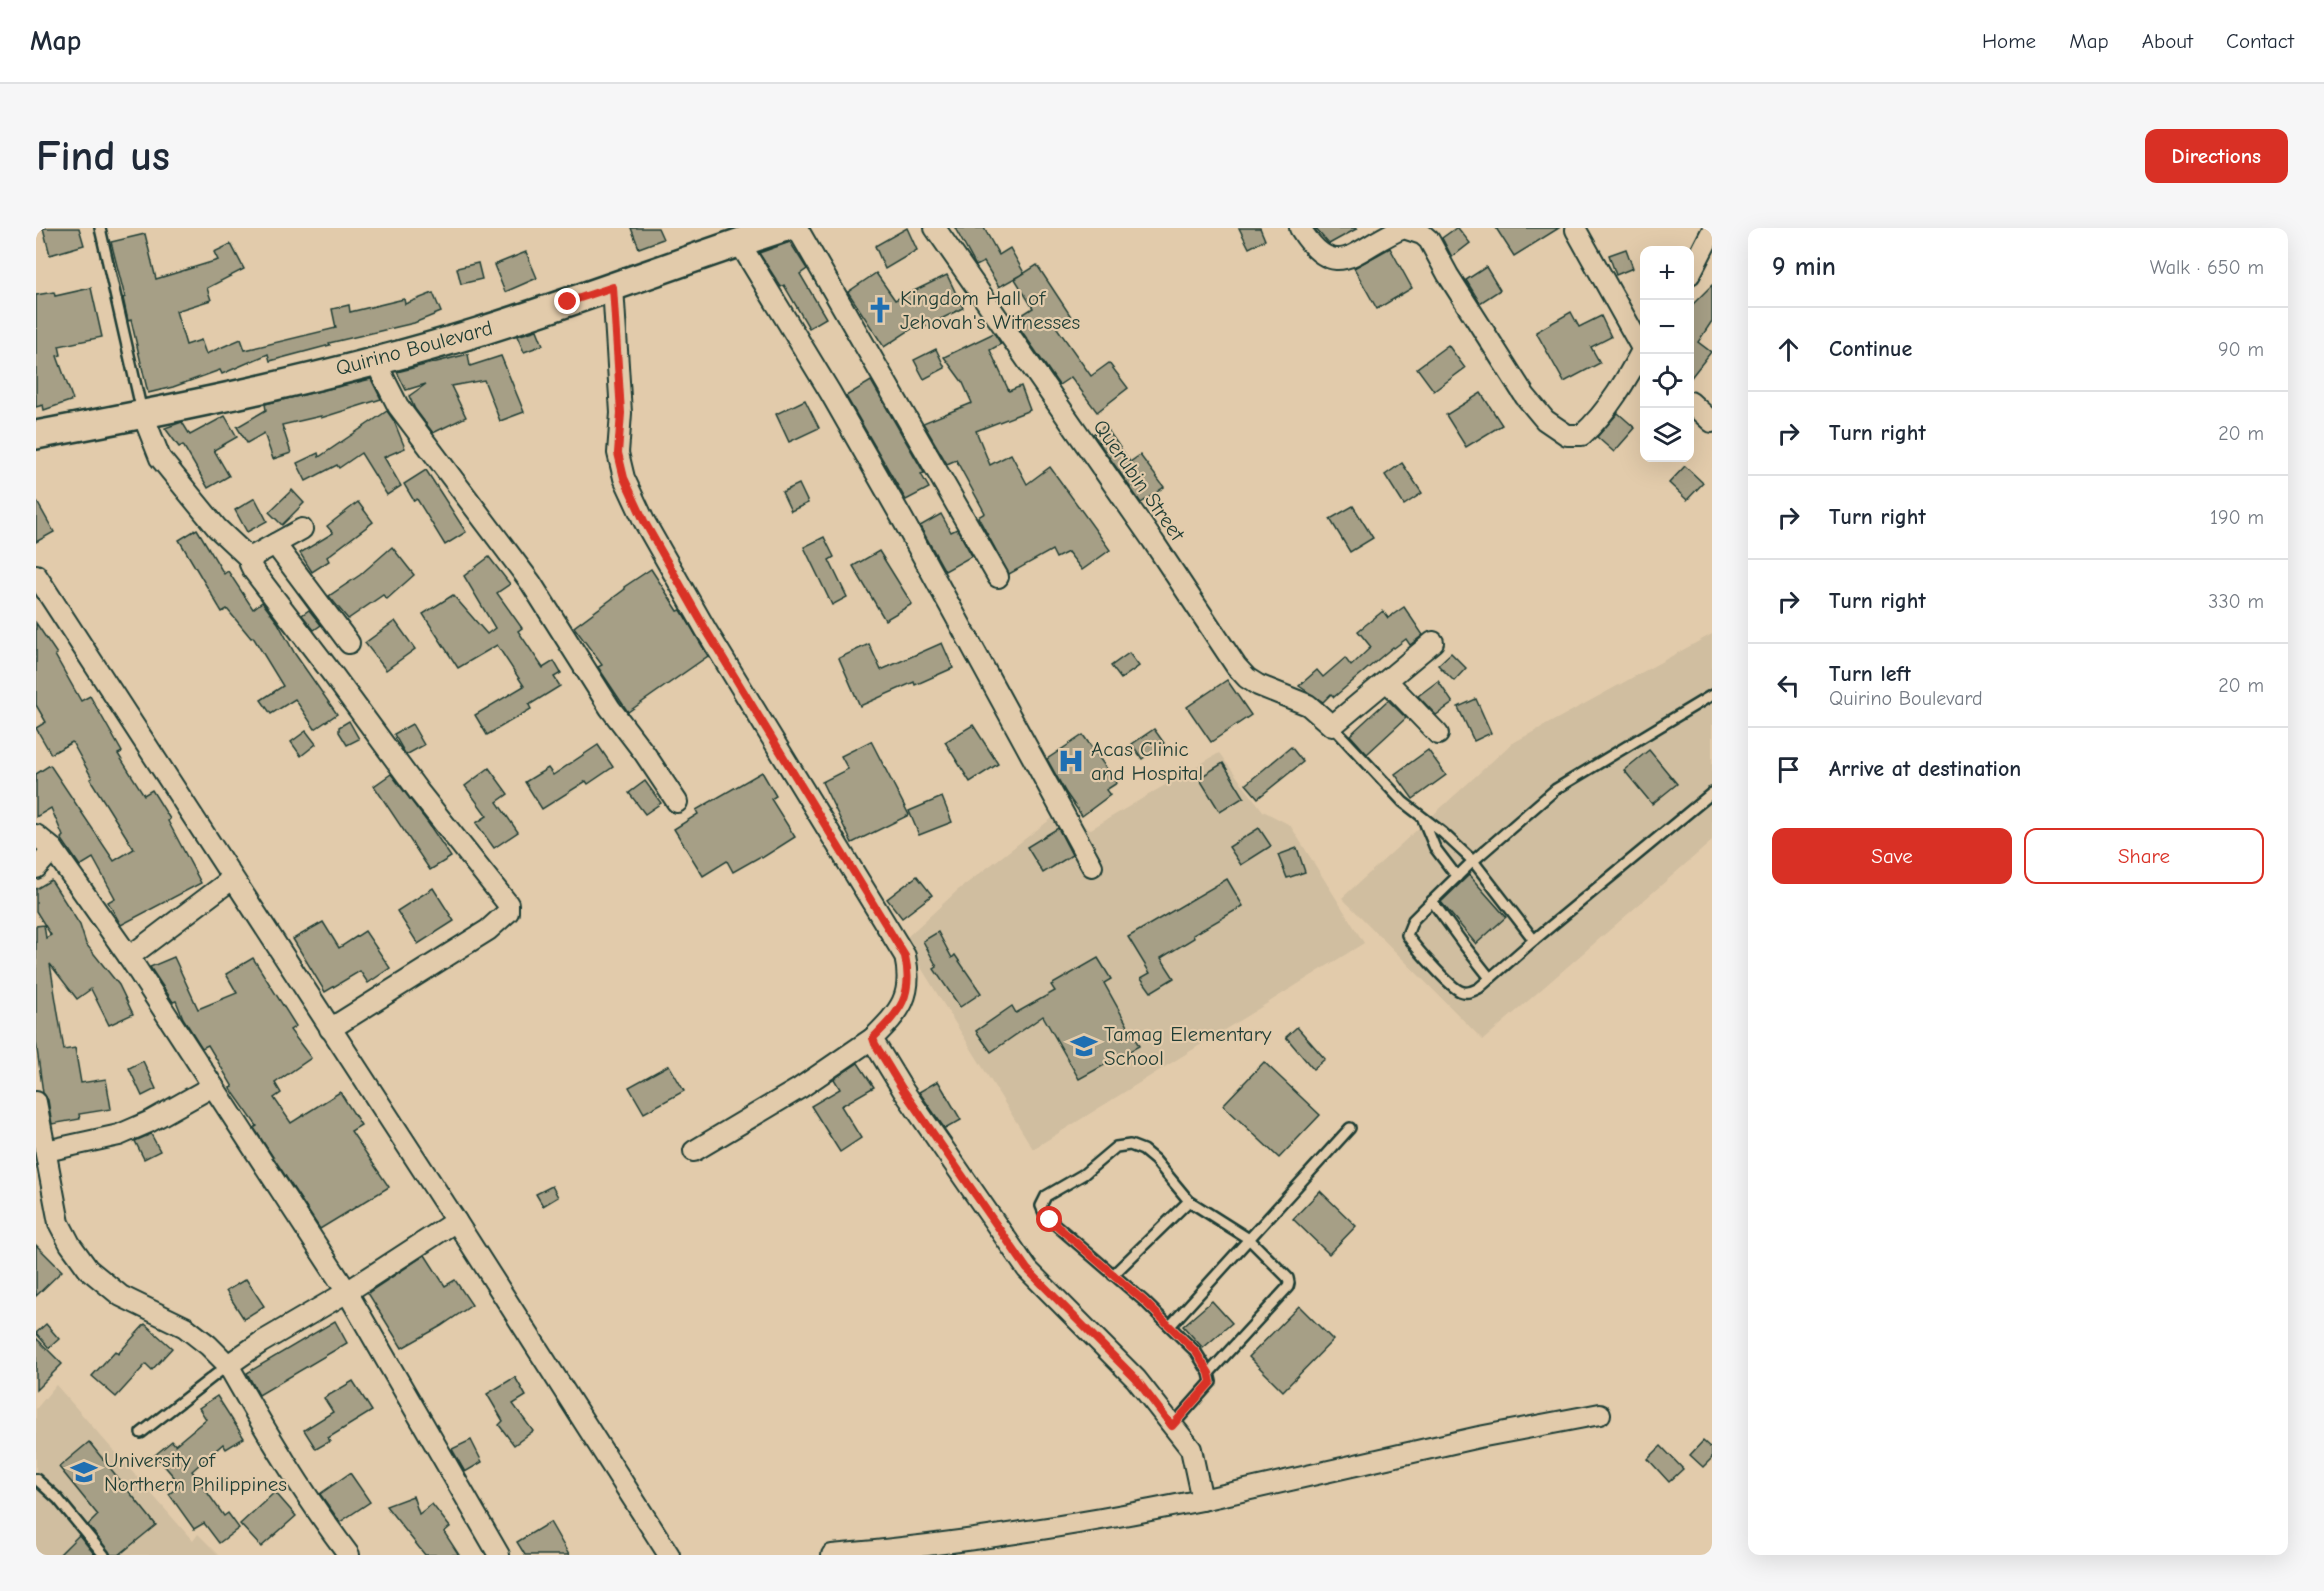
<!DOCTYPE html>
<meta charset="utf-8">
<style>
:root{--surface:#fff;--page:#f6f6f7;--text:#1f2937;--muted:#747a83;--line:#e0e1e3;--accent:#d93025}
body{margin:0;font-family:"Comic Neue",sans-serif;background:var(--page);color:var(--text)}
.controls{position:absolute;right:18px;top:18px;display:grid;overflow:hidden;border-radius:12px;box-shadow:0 6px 24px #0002}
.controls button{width:54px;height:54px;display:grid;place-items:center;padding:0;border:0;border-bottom:2px solid var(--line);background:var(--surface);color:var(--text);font:30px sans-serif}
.stop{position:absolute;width:18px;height:18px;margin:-14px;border:4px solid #d93025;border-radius:50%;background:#fff}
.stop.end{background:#d93025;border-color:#fff;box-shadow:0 2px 6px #0008}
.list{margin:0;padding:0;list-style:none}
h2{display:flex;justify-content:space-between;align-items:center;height:78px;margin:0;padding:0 24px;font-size:26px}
h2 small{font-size:20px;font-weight:400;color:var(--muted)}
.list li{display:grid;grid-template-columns:39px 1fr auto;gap:18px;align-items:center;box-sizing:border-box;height:84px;padding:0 24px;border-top:2px solid var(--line)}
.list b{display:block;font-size:22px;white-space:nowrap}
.list p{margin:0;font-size:20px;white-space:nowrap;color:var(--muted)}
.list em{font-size:20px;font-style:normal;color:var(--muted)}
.actions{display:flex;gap:12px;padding:18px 24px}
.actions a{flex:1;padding:14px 0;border:2px solid var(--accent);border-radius:12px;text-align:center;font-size:21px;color:var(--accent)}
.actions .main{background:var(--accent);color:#fff}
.icon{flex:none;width:33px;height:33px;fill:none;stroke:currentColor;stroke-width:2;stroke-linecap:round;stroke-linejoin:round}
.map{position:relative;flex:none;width:1676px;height:1327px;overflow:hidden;border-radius:12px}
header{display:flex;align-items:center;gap:36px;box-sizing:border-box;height:84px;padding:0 30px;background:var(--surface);border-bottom:2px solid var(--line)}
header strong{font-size:28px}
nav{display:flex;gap:33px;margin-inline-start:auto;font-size:21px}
.intro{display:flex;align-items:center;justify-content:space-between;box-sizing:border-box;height:144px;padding:0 36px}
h1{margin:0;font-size:42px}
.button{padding:15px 27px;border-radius:12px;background:var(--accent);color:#fff;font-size:21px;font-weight:700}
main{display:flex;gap:36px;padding:0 36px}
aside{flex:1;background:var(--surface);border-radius:12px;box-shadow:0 6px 24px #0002}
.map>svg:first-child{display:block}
.built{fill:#d0bea0}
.building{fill:#a69f86;stroke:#1f3d34;stroke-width:1.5}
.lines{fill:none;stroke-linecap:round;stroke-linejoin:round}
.service-casing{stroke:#1f3d34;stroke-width:14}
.minor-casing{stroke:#1f3d34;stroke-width:24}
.secondary-casing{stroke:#1f3d34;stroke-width:32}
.service{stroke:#e2cbab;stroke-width:9}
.minor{stroke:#e2cbab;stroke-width:20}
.secondary{stroke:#e2cbab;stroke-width:27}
.route{stroke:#d93025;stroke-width:8}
.labels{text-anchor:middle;stroke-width:4.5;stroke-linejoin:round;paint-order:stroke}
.poi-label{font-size:21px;fill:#1f3d34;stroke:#e2cbab;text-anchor:start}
.street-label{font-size:21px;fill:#1f3d34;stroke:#e2cbab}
</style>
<header>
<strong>Map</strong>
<nav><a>Home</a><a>Map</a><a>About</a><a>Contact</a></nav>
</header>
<div class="intro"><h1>Find us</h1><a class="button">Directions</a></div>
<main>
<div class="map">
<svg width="1676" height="1327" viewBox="0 0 1676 1327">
<rect width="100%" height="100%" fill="#e2cbab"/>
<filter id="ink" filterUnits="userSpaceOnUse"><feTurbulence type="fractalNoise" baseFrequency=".0167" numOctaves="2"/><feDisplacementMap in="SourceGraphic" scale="12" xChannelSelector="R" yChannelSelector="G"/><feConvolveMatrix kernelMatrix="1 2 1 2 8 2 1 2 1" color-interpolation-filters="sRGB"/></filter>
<g filter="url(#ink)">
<!-- built -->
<g class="built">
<polygon points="1676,406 1676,613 1447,812 1306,670 1475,516"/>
<polygon points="1183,525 1227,583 1254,597 1328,715 997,921 868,712 922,662 1019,588 1055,601"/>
<polygon points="20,1157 157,1313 162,1306 183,1327 0,1327 0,1181"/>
</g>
<!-- building -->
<g class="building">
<polygon points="7,0 43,0 48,17 14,27"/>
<polygon points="595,0 622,0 627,11 603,20"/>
<polygon points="871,0 881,22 849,41 839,18"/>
<polygon points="919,0 948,0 963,27 974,20 988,45 963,59 948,34 940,38"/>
<polygon points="1203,0 1224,0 1229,12 1213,20"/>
<polygon points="1279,0 1322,0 1293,16"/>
<polygon points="1420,0 1422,0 1434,15 1416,29 1406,10"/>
<polygon points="1460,0 1523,0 1478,28"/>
<polygon points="109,6 120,51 182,32 178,24 195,16 208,41 171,60 175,72 140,83 150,117 165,112 170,126 205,111 209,122 300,100 296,81 313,77 314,84 368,71 369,76 397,65 405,84 378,95 293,115 294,117 234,133 232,126 186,146 184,142 137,159 112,165 95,92 92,93 87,70 89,69 75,14"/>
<polygon points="754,14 771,41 764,46 790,90 773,100 748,57 745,59 723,25"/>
<polygon points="1354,20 1376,60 1341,81 1318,40"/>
<polygon points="1590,21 1597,40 1580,47 1573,27"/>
<polygon points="490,24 501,50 469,64 458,37"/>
<polygon points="442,35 446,51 425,56 421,40"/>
<polygon points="1001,37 1036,90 1021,100 1055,148 1073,135 1092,160 1061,184 1035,149 1023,157 978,92 997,80 979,51"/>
<polygon points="1450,39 1464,62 1444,75 1430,52"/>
<polygon points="840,45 859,72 911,47 927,80 889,99 886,94 848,119 812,64"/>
<polygon points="1676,57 1676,93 1662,114 1675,124 1653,152 1653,80"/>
<polygon points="55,60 66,109 23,118 25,127 21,128 37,172 8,182 7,177 0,179 0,67 18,64 19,68"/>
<polygon points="1535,84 1543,99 1565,88 1575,109 1555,119 1564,135 1528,154 1500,104"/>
<polygon points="501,102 507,117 488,124 481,108"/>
<polygon points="958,105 965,116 954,122 973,163 985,158 994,182 940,203 954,237 975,226 991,256 1014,239 1074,322 1046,342 1032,324 1020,330 1016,322 973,346 942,289 949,285 920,232 911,236 887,195 936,175 927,155 908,129"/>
<polygon points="1412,117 1429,140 1398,163 1381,140"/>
<polygon points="900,121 909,140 888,151 878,132"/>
<polygon points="432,126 434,138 465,128 488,184 464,193 448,152 415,158 430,189 397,205 379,181 373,168 390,156 370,162 361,144"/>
<polygon points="335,151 345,171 285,190 285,188 246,197 255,225 237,231 228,205 211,215 201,199 230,182 229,176"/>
<polygon points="835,153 888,245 885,246 893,260 870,272 810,168"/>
<polygon points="1445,165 1466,197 1430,219 1410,187"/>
<polygon points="769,172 783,200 753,214 740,186"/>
<polygon points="351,183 358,193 369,220 348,229 365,258 351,267 325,225 303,240 301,237 270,253 261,235 282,225 283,229"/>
<polygon points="1582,185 1599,200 1578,224 1561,209"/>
<polygon points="189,188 201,209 178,222 193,248 172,260 147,217 143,219 129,200 146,194 154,207"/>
<polygon points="1069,198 1094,234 1104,227 1128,259 1105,275 1057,206"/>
<polygon points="1366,235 1386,265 1368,277 1349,247"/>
<polygon points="1649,238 1667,255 1651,272 1633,255"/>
<polygon points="390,242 430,304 409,317 381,271 378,273 368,256"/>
<polygon points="763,256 772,275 755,283 746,264"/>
<polygon points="256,262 268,275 246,297 233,284"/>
<polygon points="219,270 231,293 211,304 199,282"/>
<polygon points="0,272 18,304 0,314"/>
<polygon points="322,274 337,294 291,329 293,333 276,344 264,325 297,305 291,298"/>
<polygon points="1317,278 1337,310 1314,324 1294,291"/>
<polygon points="905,286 915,304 921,301 936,328 909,343 884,298"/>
<polygon points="161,301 188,346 192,343 217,381 226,374 242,395 259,426 301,486 279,501 259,471 235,486 225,472 247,458 217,409 215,410 191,381 186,384 143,312"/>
<polygon points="788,309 798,329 793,332 811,369 796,377 768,319"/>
<polygon points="356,319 378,347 351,371 347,367 312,391 293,368 324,347"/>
<polygon points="843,323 876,376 849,392 817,338"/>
<polygon points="453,329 474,356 461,365 486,400 482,403 507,440 518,433 525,445 518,449 524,458 493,477 495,481 451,507 439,487 488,458 461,417 422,440 387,386 417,367 451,406 459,400 428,348"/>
<polygon points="615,341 642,383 645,382 672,428 592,484 562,439 566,437 538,399 589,361 588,359"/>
<polygon points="1368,379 1387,407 1374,417 1370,411 1358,420 1357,419 1298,469 1295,466 1287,474 1263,458 1281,442 1287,449 1309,430 1315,438 1335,419 1322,403 1347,383 1352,390"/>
<polygon points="273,382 285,397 278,402 266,387"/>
<polygon points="359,393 379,421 350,442 329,415"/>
<polygon points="0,395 21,426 19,427 45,473 54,468 86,524 82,526 108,567 116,562 134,591 132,593 165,655 85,697 72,674 79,670 57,630 44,638 25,610 27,608 15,580 0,589 0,546 14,537 78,633 98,621 54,551 56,550 36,514 15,526 0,500 10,494 0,477"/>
<polygon points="906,415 917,440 879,457 878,454 824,478 803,430 833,416 845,442"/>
<polygon points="1093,425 1103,438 1085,451 1075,438"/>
<polygon points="1415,425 1430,440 1418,453 1402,437"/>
<polygon points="1191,452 1215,487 1175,514 1151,479"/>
<polygon points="1402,453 1417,475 1400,487 1382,468"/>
<polygon points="1440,471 1455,505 1438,513 1422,479"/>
<polygon points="1352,472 1370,490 1331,526 1314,507"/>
<polygon points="313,493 323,511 311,517 303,504 303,499"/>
<polygon points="376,496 388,517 370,527 358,506"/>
<polygon points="937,497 962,536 934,554 909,514"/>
<polygon points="1118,501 1128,515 1106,531 1096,516"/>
<polygon points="270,503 280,516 265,528 255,514"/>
<polygon points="1047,507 1081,555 1070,562 1074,567 1046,588 1030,565 1011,531"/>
<polygon points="835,513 873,587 816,615 786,554 812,541 805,528"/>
<polygon points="562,517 577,539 552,556 550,553 506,581 489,554 512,540 517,547"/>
<polygon points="1255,519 1267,534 1222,570 1210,556"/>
<polygon points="1392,522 1410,547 1377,571 1359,546"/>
<polygon points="1613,522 1641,556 1616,576 1588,542"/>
<polygon points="1187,535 1208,569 1184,584 1163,550"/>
<polygon points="453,540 472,566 461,574 482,604 458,620 440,595 451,588 429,558"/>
<polygon points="726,544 740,568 735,571 759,609 726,630 725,628 697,644 691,633 667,648 638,601 662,586 660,582"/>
<polygon points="355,546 392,595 415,629 394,642 338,558"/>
<polygon points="609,553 625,575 609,586 593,565"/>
<polygon points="906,569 916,594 883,607 873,583"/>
<polygon points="1022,600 1036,627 1007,645 991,619"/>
<polygon points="1223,600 1235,618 1205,637 1193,619"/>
<polygon points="1261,620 1269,644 1251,650 1242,627"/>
<polygon points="1433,647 1470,689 1440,716 1405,674"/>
<polygon points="881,648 896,667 866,690 851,671"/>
<polygon points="1191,651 1207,678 1157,707 1158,710 1125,730 1138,750 1115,764 1105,750 1114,745 1092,709"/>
<polygon points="15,652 44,697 50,716 83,757 97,786 73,797 55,761 41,771 14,736 28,822 39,820 45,855 70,851 75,881 43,886 44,891 16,896 12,872 7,865 0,814 0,698 8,697 10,710 15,707 0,683 0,661"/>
<polygon points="397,660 418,693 382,716 361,683"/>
<polygon points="287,694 303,720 329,703 354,740 332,755 324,743 289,764 257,711"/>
<polygon points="902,704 916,730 919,727 945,765 924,779 898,741 901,739 887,713"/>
<polygon points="138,729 162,781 201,765 190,746 217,730 260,798 254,802 275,830 239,855 245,865 238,870 255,895 304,864 325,897 315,903 353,959 284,1001 218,900 221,898 194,860 197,859 172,817 166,820 147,790 140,773 137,774 114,739"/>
<polygon points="1062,730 1075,751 1068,755 1103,818 1043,851 1007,788 955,824 940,803 976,778 980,785 1019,763 1015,757"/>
<polygon points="1261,799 1289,831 1277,841 1250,809"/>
<polygon points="107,833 120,861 106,868 93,840"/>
<polygon points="1228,834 1284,887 1243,930 1187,877"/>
<polygon points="822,835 838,859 805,878 825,910 804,924 775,878 804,861 798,851"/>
<polygon points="633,837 648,863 608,885 593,859"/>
<polygon points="902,853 925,892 909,901 883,864"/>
<polygon points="115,906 124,923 108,931 99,913"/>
<polygon points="516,958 522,969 507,978 500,966"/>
<polygon points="1284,963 1320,998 1293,1026 1257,991"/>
<polygon points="0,1017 26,1043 0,1068"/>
<polygon points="389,1027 409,1058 419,1052 436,1077 405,1098 366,1120 332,1065"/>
<polygon points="210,1051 228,1078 208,1091 190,1063"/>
<polygon points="1176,1073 1196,1095 1167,1120 1147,1098"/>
<polygon points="1263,1078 1297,1112 1247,1163 1213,1129"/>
<polygon points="299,1093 311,1115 223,1167 211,1145"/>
<polygon points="10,1096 23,1111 13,1120 0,1105"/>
<polygon points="109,1096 136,1120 116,1142 110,1136 80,1169 56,1148 79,1123 82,1126"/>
<polygon points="0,1110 26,1136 0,1162"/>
<polygon points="479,1149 490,1168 477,1176 497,1203 478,1217 463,1197 467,1193 451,1166"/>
<polygon points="317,1153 336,1183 292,1210 294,1213 280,1221 268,1202 297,1184 288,1170"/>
<polygon points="181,1168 208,1210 190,1221 187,1216 156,1243 188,1288 192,1285 203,1300 183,1315 168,1295 158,1301 133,1266 145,1257 119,1227 136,1213 139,1217 170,1191 163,1180"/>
<polygon points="435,1212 446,1234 429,1244 416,1221"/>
<polygon points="1667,1213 1676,1221 1676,1230 1667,1239 1654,1227"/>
<polygon points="53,1214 120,1297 83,1327 75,1327 52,1297 62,1287 23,1239"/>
<polygon points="1625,1218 1647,1241 1633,1254 1612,1231"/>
<polygon points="314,1245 334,1274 304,1294 284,1266"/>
<polygon points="239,1264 260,1288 225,1319 204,1296"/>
<polygon points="377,1268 383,1286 396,1276 414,1299 408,1304 423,1327 389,1327 350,1278"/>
<polygon points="514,1294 533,1327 489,1327 481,1314"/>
<polygon points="43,1307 59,1327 23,1327"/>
</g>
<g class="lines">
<!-- service casing -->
<g class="service-casing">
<g id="service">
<polyline points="64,0 106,184"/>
<polyline points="1296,498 1367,574 1407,605 1437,633 1498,712 1676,565"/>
<polyline points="1387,591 1399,620 1421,649"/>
<polyline points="1396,673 1428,717 1454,750"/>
<path d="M1498 712 1443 760C1437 763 1431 766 1424 763 1413 758 1378 718 1371 707L1377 692 1396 673 1437 633 1520 561 1676 467"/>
<polyline points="1077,1047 1153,973"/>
<polyline points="1134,1098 1314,900"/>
<polyline points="1136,1198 1175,1154 1173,1145 1160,1124 1108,1073 1014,992 1008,985 1005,978 1010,968 1048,946 1080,919 1094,917 1107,922 1119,932 1153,973 1213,1011 1252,1050 1253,1055 1252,1059 1173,1145"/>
<polyline points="105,1205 192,1137"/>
<polyline points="0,1251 22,1271 68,1327"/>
</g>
</g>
<!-- minor casing -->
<g class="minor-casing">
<g id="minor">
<polyline points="761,0 962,349"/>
<polyline points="899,0 1117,313 1200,438 1211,450 1222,457 1272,477 1296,498 1397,414"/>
<path d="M1264 0C1301 61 1323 16 1368 0L1386 6 1393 12 1412 47 1489 168 1509 192 1531 207H1546C1572 184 1592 149 1608 119"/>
<polyline points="1540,2 1608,124"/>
<polyline points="703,14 794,164 867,292 1056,638"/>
<polyline points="1654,46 1676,3"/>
<path d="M577 59 585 185 582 225 588 250 608 293 670 402 869 728C878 768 864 783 837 810L839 816 867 862 991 1041 1100 1151 1155 1221 1166 1272C1042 1297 922 1316 796 1327"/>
<polyline points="339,133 362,178 495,355 574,480 609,526 641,574"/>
<polyline points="1654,174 1676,194"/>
<polyline points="107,187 124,230 181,300 215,332"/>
<polyline points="266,301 219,327 214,336 217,342 298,448 383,564 472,676 472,684 452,702 294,801"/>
<polyline points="239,316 313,415"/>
<polyline points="0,347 420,993 633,1327"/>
<polyline points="1351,453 1402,506"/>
<polyline points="0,607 17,621 93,729 311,1064 224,1115 192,1137 172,1117 149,1099 85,1068 52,1041 34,1016 23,995 0,874"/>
<polyline points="0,640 17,621"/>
<polyline points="93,729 196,651"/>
<polyline points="10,923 83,907 113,894 177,858"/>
<polyline points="658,923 764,860 837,810"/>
<polyline points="420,993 311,1064 463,1327"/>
<path d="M192 1137C230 1204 267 1266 313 1327"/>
<polyline points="1166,1272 1443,1209 1564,1186"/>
</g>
</g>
<!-- secondary casing -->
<g class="secondary-casing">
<path id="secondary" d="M0 207C148 179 297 149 442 104 545 72 645 33 747 0"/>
</g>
<!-- service -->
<use href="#service" class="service"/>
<!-- minor -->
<use href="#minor" class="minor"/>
<!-- secondary -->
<use href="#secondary" class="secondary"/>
</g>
</g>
<g class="lines" filter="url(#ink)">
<!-- route -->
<path class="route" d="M532 74 577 59 585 185 582 225 588 250 608 293 670 402 869 728C878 768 864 783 837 810L839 816 867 862 991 1041 1100 1151 1136 1198 1175 1154 1173 1145 1160 1124 1108 1073 1014 992"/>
</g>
<!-- icons -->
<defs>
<g id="church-bare" transform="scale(2.07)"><path d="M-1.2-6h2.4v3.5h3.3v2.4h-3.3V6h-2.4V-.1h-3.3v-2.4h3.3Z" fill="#1f6fb2" stroke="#e2cbab" stroke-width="2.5" paint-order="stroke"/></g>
<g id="hospital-bare" transform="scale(2.07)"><path d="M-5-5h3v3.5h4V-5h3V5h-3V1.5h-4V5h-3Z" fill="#1f6fb2" stroke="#e2cbab" stroke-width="2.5" paint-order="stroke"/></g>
<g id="school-bare" transform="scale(2.07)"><path d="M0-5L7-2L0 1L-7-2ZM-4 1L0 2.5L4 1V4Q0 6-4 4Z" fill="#1f6fb2" stroke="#e2cbab" stroke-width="2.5" paint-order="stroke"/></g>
<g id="university-bare" transform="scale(2.07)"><path d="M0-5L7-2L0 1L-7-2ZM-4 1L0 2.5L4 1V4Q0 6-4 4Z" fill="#1f6fb2" stroke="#e2cbab" stroke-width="2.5" paint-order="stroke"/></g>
</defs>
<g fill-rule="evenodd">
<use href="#church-bare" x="844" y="82"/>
<use href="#hospital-bare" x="1035" y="533"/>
<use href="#school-bare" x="1048" y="818"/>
<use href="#university-bare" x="48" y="1244"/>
</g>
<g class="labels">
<!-- poi labels -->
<g class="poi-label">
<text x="864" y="77">Kingdom Hall of<tspan x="864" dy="24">Jehovah's Witnesses</tspan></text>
<text x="1055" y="528">Acas Clinic<tspan x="1055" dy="24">and Hospital</tspan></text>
<text x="1068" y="813">Tamag Elementary<tspan x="1068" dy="24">School</tspan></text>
<text x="68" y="1239">University of<tspan x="68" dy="24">Northern Philippines</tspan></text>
</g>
<!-- street labels -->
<g class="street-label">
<text transform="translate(378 120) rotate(-15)" y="7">Quirino Boulevard</text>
<text transform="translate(1103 252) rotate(55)" y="7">Querubin Street</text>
</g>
</g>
</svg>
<div class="controls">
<button>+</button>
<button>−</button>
<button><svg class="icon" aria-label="locate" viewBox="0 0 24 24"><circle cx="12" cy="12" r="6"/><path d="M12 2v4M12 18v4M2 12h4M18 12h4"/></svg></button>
<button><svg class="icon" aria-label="layers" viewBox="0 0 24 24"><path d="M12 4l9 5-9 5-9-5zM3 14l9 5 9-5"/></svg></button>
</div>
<div class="stop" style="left:1014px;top:992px"></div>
<div class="stop end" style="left:532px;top:74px"></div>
</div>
<aside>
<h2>9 min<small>Walk · 650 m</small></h2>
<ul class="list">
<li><svg class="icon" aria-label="ahead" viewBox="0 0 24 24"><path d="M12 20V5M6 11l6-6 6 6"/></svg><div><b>Continue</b></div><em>90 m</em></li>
<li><svg class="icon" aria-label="right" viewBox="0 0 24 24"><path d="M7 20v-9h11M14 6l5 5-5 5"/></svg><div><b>Turn right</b></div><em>20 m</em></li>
<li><svg class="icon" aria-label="right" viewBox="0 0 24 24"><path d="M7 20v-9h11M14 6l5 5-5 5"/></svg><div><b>Turn right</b></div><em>190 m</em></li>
<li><svg class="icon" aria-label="right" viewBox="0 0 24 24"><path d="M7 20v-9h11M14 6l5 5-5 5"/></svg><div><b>Turn right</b></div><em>330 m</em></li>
<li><svg class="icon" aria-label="left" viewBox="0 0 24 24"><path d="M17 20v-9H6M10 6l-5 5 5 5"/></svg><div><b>Turn left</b><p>Quirino Boulevard</p></div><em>20 m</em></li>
<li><svg class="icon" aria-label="arrive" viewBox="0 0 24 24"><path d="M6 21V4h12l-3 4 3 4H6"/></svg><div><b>Arrive at destination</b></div></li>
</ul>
<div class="actions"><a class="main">Save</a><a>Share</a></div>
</aside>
</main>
